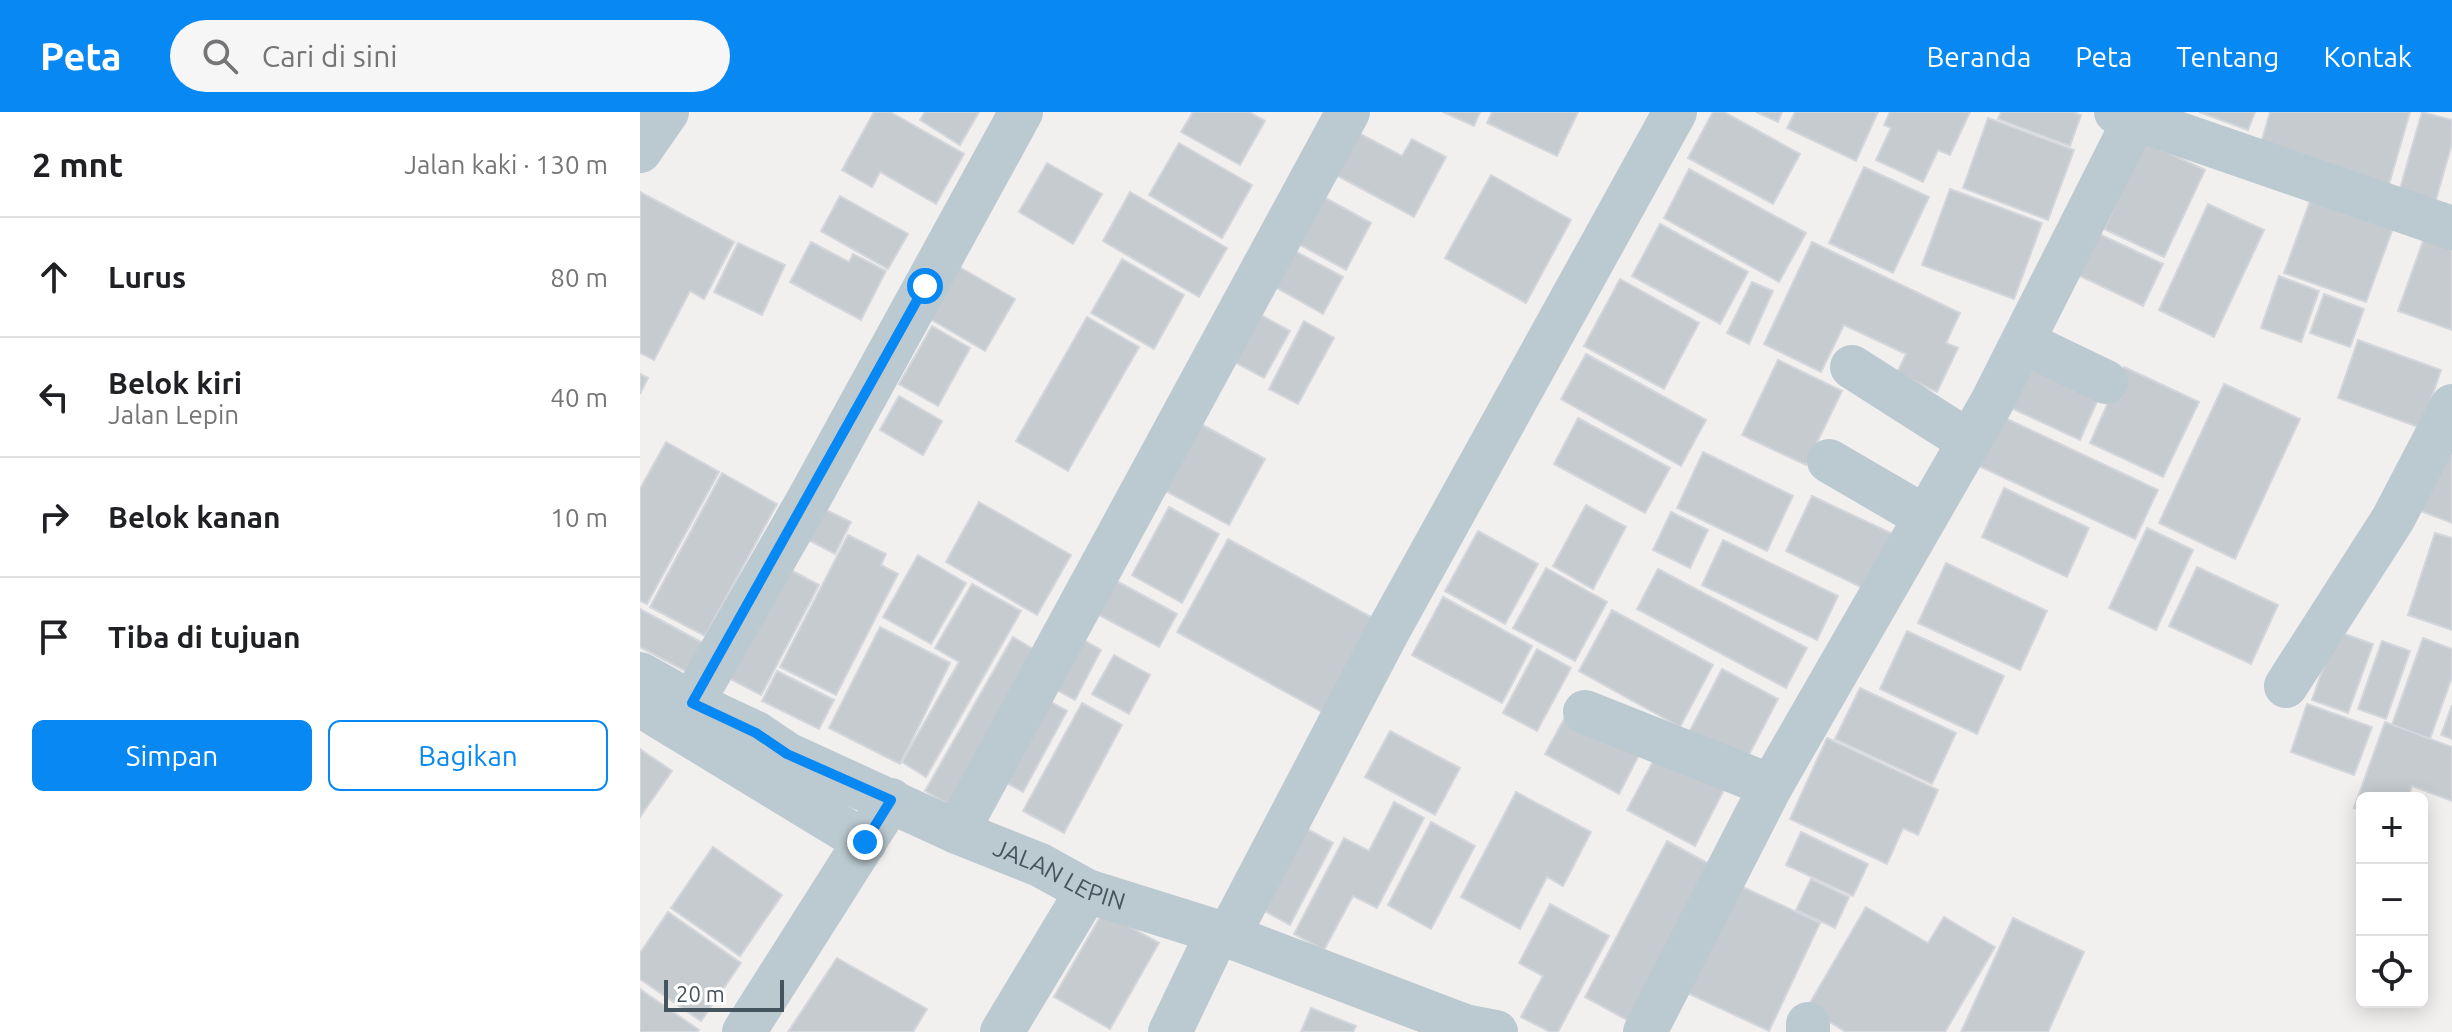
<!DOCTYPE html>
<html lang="id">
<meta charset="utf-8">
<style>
:root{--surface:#fff;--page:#f6f6f6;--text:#202124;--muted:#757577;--line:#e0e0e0;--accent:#0888f3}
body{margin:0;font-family:Ubuntu,sans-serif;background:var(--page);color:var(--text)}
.controls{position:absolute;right:24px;bottom:24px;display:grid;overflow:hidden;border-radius:12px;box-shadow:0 4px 20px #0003}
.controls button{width:72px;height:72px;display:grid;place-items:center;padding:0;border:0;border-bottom:2px solid var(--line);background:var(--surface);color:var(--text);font:40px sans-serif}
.scale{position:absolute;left:24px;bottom:20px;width:120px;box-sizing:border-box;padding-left:8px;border:4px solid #45555f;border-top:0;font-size:22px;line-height:28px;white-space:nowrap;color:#45555f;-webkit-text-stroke:6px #fff;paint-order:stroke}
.stop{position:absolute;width:24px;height:24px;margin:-18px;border:6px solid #0888f3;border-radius:50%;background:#fff}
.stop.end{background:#0888f3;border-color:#fff;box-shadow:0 2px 8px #0008}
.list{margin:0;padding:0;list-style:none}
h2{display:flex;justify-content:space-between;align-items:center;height:104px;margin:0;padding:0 32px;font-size:34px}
h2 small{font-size:26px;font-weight:400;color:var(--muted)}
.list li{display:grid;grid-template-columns:52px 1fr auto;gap:24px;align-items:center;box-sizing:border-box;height:120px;padding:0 32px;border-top:2px solid var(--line)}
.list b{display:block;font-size:30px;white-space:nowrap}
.list p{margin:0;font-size:26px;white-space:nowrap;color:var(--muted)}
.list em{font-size:26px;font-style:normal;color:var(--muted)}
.actions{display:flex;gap:16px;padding:24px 32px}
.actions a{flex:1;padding:18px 0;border:2px solid var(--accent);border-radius:12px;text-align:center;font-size:28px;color:var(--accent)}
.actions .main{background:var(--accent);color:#fff}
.icon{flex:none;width:44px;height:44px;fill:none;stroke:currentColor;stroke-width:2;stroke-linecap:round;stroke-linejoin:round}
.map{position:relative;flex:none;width:1812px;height:920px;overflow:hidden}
header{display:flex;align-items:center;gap:48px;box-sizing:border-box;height:112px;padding:0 40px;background:var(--accent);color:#fff}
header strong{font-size:38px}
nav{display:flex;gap:44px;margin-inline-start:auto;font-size:28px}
.search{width:560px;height:72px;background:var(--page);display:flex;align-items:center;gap:20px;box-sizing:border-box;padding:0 28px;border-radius:44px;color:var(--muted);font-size:30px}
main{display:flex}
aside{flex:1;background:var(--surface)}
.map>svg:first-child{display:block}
.building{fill:#c6cbd0;stroke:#d3d6db;stroke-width:2}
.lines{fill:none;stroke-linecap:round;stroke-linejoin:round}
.minor{stroke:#bbc9d0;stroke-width:44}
.route{stroke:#0888f3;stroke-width:10}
.labels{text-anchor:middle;stroke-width:6;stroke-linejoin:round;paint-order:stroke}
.street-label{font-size:24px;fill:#45555f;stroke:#fff}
</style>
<header>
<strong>Peta</strong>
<div class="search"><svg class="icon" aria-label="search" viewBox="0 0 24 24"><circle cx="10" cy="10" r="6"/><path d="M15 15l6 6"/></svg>Cari di sini</div>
<nav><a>Beranda</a><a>Peta</a><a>Tentang</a><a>Kontak</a></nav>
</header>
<main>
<aside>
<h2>2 mnt<small>Jalan kaki · 130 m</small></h2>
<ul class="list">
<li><svg class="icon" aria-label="ahead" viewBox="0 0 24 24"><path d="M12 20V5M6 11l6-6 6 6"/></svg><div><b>Lurus</b></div><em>80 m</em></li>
<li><svg class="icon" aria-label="left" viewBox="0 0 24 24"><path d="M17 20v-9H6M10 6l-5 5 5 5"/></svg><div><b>Belok kiri</b><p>Jalan Lepin</p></div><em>40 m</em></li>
<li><svg class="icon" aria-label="right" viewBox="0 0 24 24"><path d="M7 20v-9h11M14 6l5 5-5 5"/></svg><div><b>Belok kanan</b></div><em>10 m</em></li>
<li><svg class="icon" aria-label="arrive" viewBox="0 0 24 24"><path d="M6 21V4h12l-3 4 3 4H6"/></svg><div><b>Tiba di tujuan</b></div></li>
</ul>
<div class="actions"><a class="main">Simpan</a><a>Bagikan</a></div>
</aside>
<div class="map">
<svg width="1812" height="920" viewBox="0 0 1812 920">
<rect width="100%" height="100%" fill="#f2efef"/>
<!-- building -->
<g class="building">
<polygon points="234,0 250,0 324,42 296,92 240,60 232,75 202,58"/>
<polygon points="285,0 339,0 320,33 280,8"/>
<polygon points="553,0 609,0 625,9 600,53 541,20"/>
<polygon points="803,0 840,0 834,14"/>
<polygon points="852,0 938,0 917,44 847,11"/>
<polygon points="1073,0 1084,0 1160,42 1133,92 1048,46"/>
<polygon points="1116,0 1142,0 1138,10"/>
<polygon points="1155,0 1238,0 1216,49 1147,16"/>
<polygon points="1250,0 1330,0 1310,43 1298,38 1283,70 1236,48 1251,16 1244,13"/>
<polygon points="1361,0 1433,0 1441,3 1430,34 1358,7"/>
<polygon points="1559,0 1615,0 1608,18"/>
<polygon points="1630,0 1770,0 1748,76 1619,38"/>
<polygon points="1782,0 1812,8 1812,32 1795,91 1759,80"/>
<polygon points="1348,6 1434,38 1408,108 1323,76"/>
<polygon points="705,14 762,44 772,27 806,45 774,105 683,56"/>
<polygon points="1505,30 1565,58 1524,145 1464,117"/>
<polygon points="539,31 612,73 582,126 509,83"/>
<polygon points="407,51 462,82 433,132 379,100"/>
<polygon points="1224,55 1289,85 1253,161 1189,131"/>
<polygon points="1049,57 1166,121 1139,170 1024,106"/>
<polygon points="851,63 931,108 886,191 805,146"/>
<polygon points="669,77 731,111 706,158 644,124"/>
<polygon points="1310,77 1402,111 1374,187 1282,153"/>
<polygon points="1674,78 1756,108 1726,190 1644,161"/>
<polygon points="0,80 94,130 64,187 50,179 14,248 0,241"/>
<polygon points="490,80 587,136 559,185 463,129"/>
<polygon points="200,84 268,122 248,157 181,119"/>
<polygon points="1568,92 1624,118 1574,225 1519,198"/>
<polygon points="1020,112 1108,160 1080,212 992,164"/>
<polygon points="1787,118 1812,127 1812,218 1758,199"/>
<polygon points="1457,121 1523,152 1503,194 1438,163"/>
<polygon points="171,130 209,150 213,142 246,159 221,208 150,170"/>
<polygon points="1172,130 1320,201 1306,231 1318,236 1297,280 1257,261 1266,242 1204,213 1181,260 1124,232"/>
<polygon points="98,131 145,153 122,203 74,180"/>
<polygon points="640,131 703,165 683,202 621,167"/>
<polygon points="482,147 544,183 514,237 451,201"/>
<polygon points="314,152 375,187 345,239 285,204"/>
<polygon points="1639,164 1679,179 1661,230 1621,216"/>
<polygon points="980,167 1059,211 1024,277 944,234"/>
<polygon points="1112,170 1133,179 1109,232 1087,221"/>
<polygon points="1684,182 1724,197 1710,235 1670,221"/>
<polygon points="608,196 650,219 624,266 583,244"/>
<polygon points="447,205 499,235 428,359 376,329"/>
<polygon points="664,209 694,226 658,292 629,277"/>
<polygon points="292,214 330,236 298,294 259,272"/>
<polygon points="1718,228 1801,258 1781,316 1698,286"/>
<polygon points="946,242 1066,308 1041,354 921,287"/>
<polygon points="1138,248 1202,279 1166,353 1102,323"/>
<polygon points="1389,249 1460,283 1440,328 1369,295"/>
<polygon points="1484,255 1559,290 1523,365 1450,331"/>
<polygon points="0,262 8,266 0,282"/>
<polygon points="1584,272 1660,307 1595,447 1519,411"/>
<polygon points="259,284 302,309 283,343 240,318"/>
<polygon points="1363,305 1518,378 1495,427 1339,354"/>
<polygon points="938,306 1030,356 1005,401 914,352"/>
<polygon points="559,311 625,347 589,413 524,378"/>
<polygon points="1812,318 1812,411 1778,398"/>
<polygon points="26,330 79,360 7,492 0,489 0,377"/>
<polygon points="1063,340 1153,384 1127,439 1037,396"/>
<polygon points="82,361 137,392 65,524 10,495"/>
<polygon points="1364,376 1449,416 1427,465 1342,425"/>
<polygon points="1172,384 1257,424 1231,480 1146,439"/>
<polygon points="339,390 431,443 397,503 306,450"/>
<polygon points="172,391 211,410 195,442 157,422"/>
<polygon points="946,393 986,415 953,477 913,454"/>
<polygon points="529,395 579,422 542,491 492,463"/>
<polygon points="1031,400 1068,418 1050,456 1013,438"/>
<polygon points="1507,416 1553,438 1516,518 1469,496"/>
<polygon points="838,419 898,452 865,512 805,479"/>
<polygon points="1795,421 1812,426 1812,518 1768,503"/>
<polygon points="208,423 246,442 241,453 258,462 196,583 140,555"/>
<polygon points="588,427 742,511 691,605 537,520"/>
<polygon points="1083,428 1198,484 1177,528 1062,473"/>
<polygon points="278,443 326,471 291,532 243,505"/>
<polygon points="136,450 179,473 121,583 79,561"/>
<polygon points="1306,451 1407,499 1380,558 1278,511"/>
<polygon points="1557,455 1638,493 1611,552 1529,514"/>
<polygon points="906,456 967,490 935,549 873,516"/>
<polygon points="1018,457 1167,536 1146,576 997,497"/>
<polygon points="462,461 537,502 519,535 444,495"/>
<polygon points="332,472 381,499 286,665 262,650 319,550 295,536"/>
<polygon points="803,485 892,534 862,591 772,543"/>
<polygon points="0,497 63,531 47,560 0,535"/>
<polygon points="972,498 1073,553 1040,615 939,559"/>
<polygon points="240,515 310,551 260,652 189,616"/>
<polygon points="1267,519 1364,564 1337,622 1240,577"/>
<polygon points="1696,519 1733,532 1708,601 1672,588"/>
<polygon points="435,523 461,538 435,588 408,573"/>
<polygon points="373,525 398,540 311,694 285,679"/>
<polygon points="1783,526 1812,537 1812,565 1790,627 1752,613"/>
<polygon points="1742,529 1770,539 1746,607 1718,597"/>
<polygon points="897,537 931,556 897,619 863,601"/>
<polygon points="474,543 510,563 489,602 452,582"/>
<polygon points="1082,557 1138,587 1100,660 1044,630"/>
<polygon points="137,559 194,588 179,617 122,589"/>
<polygon points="1220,576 1316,621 1292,672 1195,627"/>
<polygon points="400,584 427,599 383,680 356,665"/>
<polygon points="442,591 482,613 424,721 383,699"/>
<polygon points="1667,592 1732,615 1714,663 1651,640"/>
<polygon points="1812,593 1812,627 1801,623"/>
<polygon points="929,598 1002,637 979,682 905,642"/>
<polygon points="1745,610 1812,635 1812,689 1772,674 1768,686 1722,686 1722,698 1714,696"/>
<polygon points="750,619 820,656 795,703 725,665"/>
<polygon points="1187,626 1298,678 1278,723 1263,716 1247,752 1150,707"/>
<polygon points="0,637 32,659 0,705"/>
<polygon points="1018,640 1085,676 1055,734 987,698"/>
<polygon points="876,680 951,720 923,774 907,765 880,817 821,785"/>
<polygon points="754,690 784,706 737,796 713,784 684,838 654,822 704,726 729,739"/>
<polygon points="791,710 835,734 791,817 748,793"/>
<polygon points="658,712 693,731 650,813 615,794"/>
<polygon points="1161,720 1228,752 1213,784 1146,753"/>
<polygon points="1027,729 1071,753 989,909 945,885"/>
<polygon points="73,735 142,783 100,844 31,796"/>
<polygon points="1171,767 1209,785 1195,816 1156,798"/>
<polygon points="1092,770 1180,811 1129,919 1041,878"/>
<polygon points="910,792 969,824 918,920 910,920 881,905 903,864 879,851"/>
<polygon points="1226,795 1288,831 1304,805 1355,835 1305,920 1206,920 1167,896"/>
<polygon points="28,800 101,851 61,909 0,867 0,841"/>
<polygon points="463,800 519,831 470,917 414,885"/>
<polygon points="1373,806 1444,840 1408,920 1321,920"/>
<polygon points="197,846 287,897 273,920 148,920"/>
<polygon points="0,877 59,918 57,920 0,920"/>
<polygon points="671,896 716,914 713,920 661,920"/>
</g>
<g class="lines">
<!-- minor -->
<g class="minor">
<polyline points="1476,0 1812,116"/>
<polyline points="0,39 27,0"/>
<polyline points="1383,230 1466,270"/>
<polyline points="1212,255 1328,329"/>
<polyline points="1189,349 1285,405"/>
<path id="s1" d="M0 562 52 591 116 621 147 642 317 720 400 753 447 779 578 820 825 914 856 920"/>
<polyline points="1646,574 1753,407 1812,294"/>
<polyline points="52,591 171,383 381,0"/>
<polyline points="5,596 225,730"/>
<polyline points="945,600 1131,674"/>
<polyline points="317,720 708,0"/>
<polyline points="587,826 748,519 1035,0"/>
<polyline points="1168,912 1168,920"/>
<polyline points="104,920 251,688"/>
<polyline points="362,920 447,779"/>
<polyline points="530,920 578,820"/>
<polyline points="1005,920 1131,674 1352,290 1495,7"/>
</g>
</g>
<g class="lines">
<!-- route -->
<polyline class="route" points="225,730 251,688 147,642 116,621 52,591 285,174"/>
</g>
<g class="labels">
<!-- street labels -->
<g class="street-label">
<text dy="8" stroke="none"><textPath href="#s1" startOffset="466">JALAN LEPIN</textPath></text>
</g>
</g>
</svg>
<div class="controls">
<button>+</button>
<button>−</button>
<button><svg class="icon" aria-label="locate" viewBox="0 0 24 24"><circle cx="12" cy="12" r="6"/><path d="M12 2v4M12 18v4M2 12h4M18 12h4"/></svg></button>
</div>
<div class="scale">20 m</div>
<div class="stop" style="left:285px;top:174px"></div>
<div class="stop end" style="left:225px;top:730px"></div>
</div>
</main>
